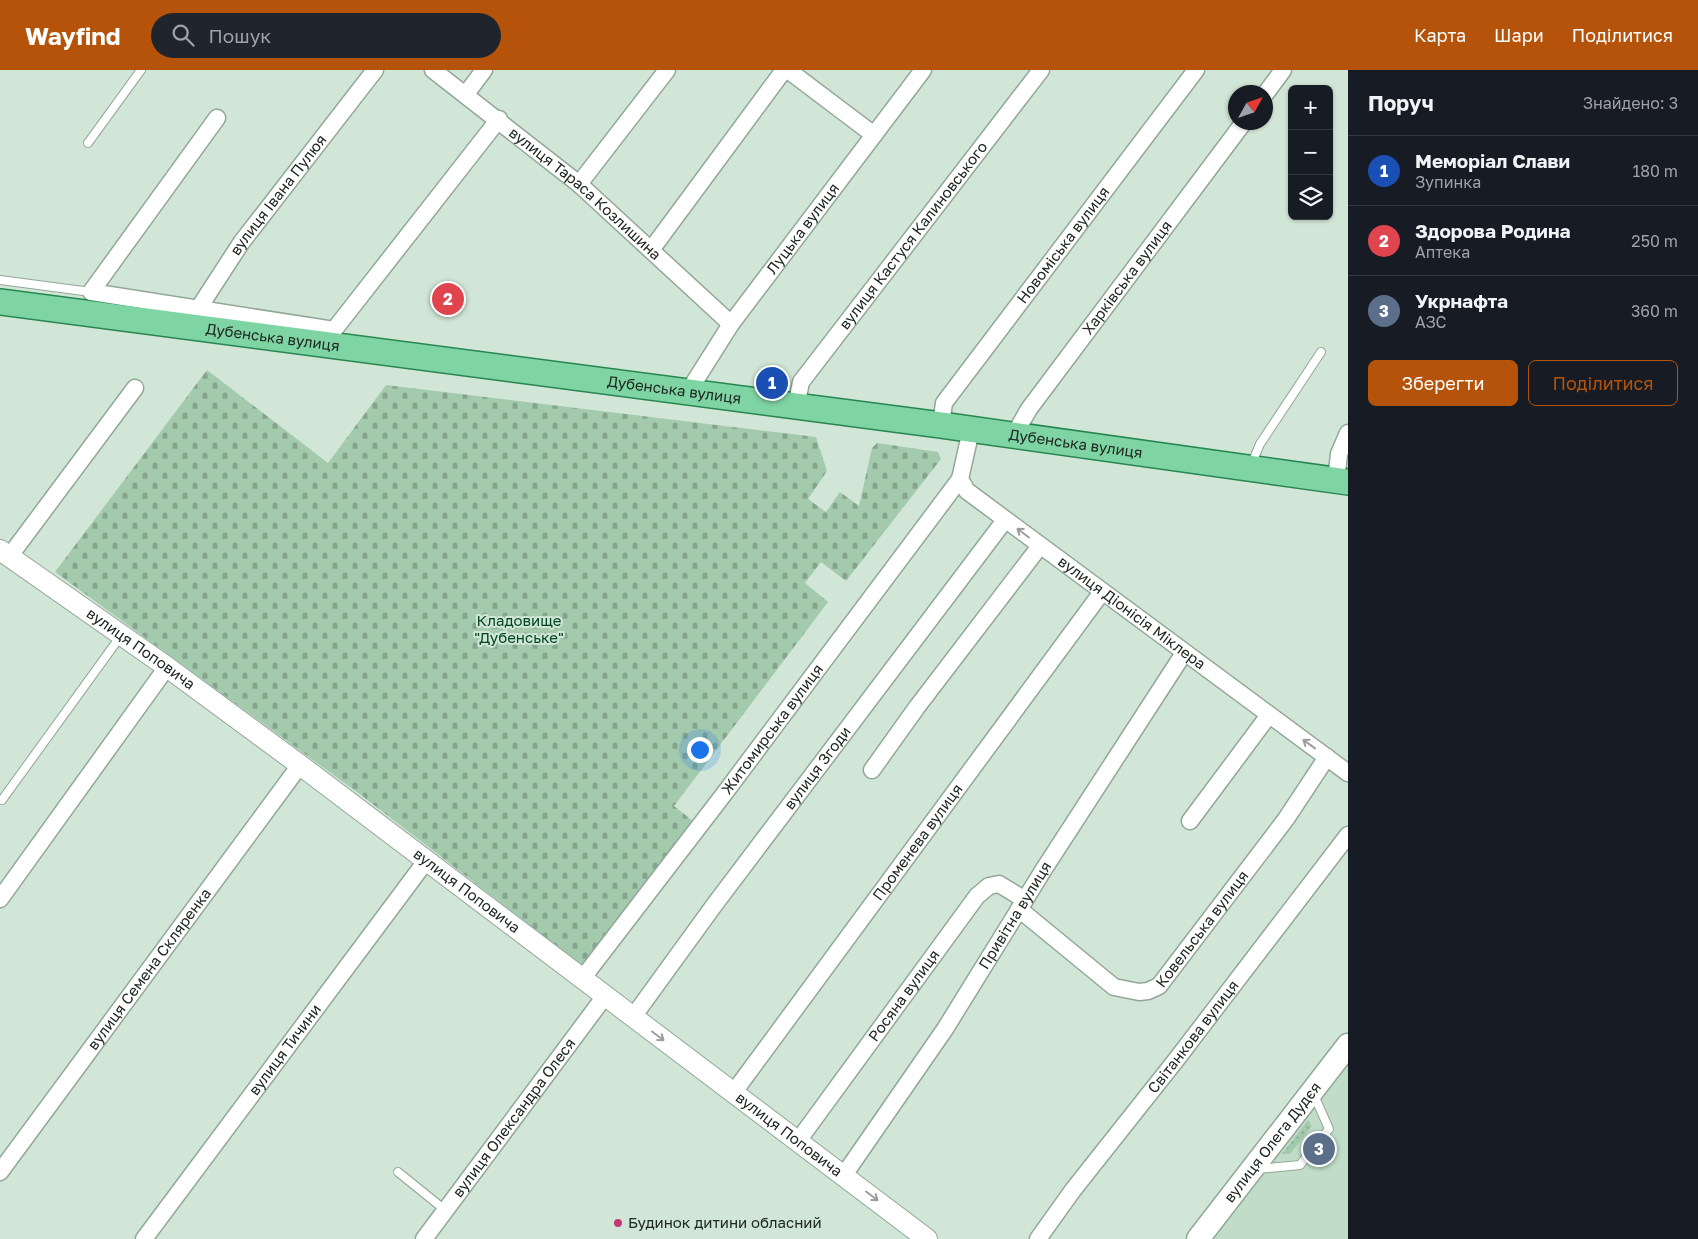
<!DOCTYPE html>
<html lang="uk">
<meta charset="utf-8">
<style>
:root{--surface:#171b24;--page:#20242c;--text:#f1f3f6;--muted:#9ea1a6;--line:#363941;--accent:#b45309}
body{margin:0;font-family:"Golos Text",sans-serif;background:var(--page);color:var(--text)}
.controls{position:absolute;right:15px;top:15px;display:grid;overflow:hidden;border-radius:8px;box-shadow:0 1px 4px #0004}
.controls button{width:45px;height:45px;display:grid;place-items:center;padding:0;border:0;border-bottom:1px solid var(--line);background:var(--surface);color:var(--text);font:25px sans-serif}
.compass{position:absolute;left:1228px;top:15px;width:45px;height:45px;border-radius:50%;background:var(--surface);box-shadow:0 1px 4px #0004;rotate:50deg}
.you{position:absolute;left:699px;top:679px;width:18px;height:18px;margin:-12px;border:4px solid #fff;border-radius:50%;background:#1a73e8;box-shadow:0 0 0 8px #1a73e833}
.badge{display:grid;place-items:center;width:32px;height:32px;border-radius:50%;background:var(--accent);color:#fff;font-size:16px;font-weight:700}
.pin{position:absolute;translate:-50% -50%;border:2px solid #fff;box-shadow:0 1px 5px #0006}
.list{margin:0;padding:0;list-style:none}
h2{display:flex;justify-content:space-between;align-items:center;height:65px;margin:0;padding:0 20px;font-size:21px}
h2 small{font-size:16px;font-weight:400;color:var(--muted)}
.list li{display:grid;grid-template-columns:32px 1fr auto;gap:15px;align-items:center;box-sizing:border-box;height:70px;padding:0 20px;border-top:1px solid var(--line)}
.list b{display:block;font-size:19px;white-space:nowrap}
.list p{margin:0;font-size:16px;white-space:nowrap;color:var(--muted)}
.list em{font-size:16px;font-style:normal;color:var(--muted)}
.actions{display:flex;gap:10px;padding:15px 20px}
.actions a{flex:1;padding:11px 0;border:1px solid var(--accent);border-radius:8px;text-align:center;font-size:18px;color:var(--accent)}
.actions .main{background:var(--accent);color:#fff}
.icon{flex:none;width:28px;height:28px;fill:none;stroke:currentColor;stroke-width:2;stroke-linecap:round;stroke-linejoin:round}
.map{position:relative;flex:none;width:1348px;height:1169px;overflow:hidden}
header{display:flex;align-items:center;gap:30px;box-sizing:border-box;height:70px;padding:0 25px;background:var(--accent);color:#fff}
header strong{font-size:24px}
nav{display:flex;gap:28px;margin-inline-start:auto;font-size:18px}
.search{width:350px;height:45px;background:var(--page);display:flex;align-items:center;gap:12px;box-sizing:border-box;padding:0 18px;border-radius:28px;color:var(--muted);font-size:19px}
main{display:flex}
aside{flex:1;background:var(--surface)}
.map>svg:first-child{display:block}
.built{fill:#c1ddc8}
.grass{fill:url(#grass-dots)}
.cemetery{fill:url(#cemetery-stones)}
.lines{fill:none;stroke-linecap:round;stroke-linejoin:round}
.service-casing{stroke:#92a798;stroke-width:10}
.minor-casing{stroke:#92a798;stroke-width:19}
.tertiary-casing{stroke:#92a798;stroke-width:22}
.secondary-casing{stroke:#92a798;stroke-width:25}
.primary-casing{stroke:#268650;stroke-width:28}
.service{stroke:#fff;stroke-width:8}
.minor{stroke:#fff;stroke-width:16}
.tertiary{stroke:#fff;stroke-width:20}
.secondary{stroke:#fff;stroke-width:22}
.primary{stroke:#7fd4a4;stroke-width:25}
.oneway{stroke:#9b9e9c}
.poi-dot{fill:#c03876;stroke:#d1e6d6;stroke-width:2}
.labels{text-anchor:middle;stroke-width:4;stroke-linejoin:round;paint-order:stroke}
.street-label{font-size:15px;fill:#202822;stroke:#d1e6d6}
.park-label{font-size:15px;fill:#004722;stroke:#d1e6d6}
.poi-label{font-size:15px;fill:#202822;stroke:#d1e6d6;text-anchor:start}
</style>
<header>
<strong>Wayfind</strong>
<div class="search"><svg class="icon" aria-label="search" viewBox="0 0 24 24"><circle cx="10" cy="10" r="6"/><path d="M15 15l6 6"/></svg>Пошук</div>
<nav><a>Карта</a><a>Шари</a><a>Поділитися</a></nav>
</header>
<main>
<div class="map">
<svg width="1348" height="1169" viewBox="0 0 1348 1169">
<defs>
<pattern id="grass-dots" width="8" height="8" patternUnits="userSpaceOnUse" patternTransform="scale(1.25)"><rect width="8" height="8" fill="#a4caae"/><path d="M2 2h.1M6 6h.1" fill="none" stroke="#85a48d" stroke-width="1.8" stroke-linecap="round"/></pattern>
<pattern id="cemetery-stones" width="16" height="16" patternUnits="userSpaceOnUse" patternTransform="scale(1.25)"><rect width="16" height="16" fill="#a4caae"/><path d="M2 7V4a2 2 0 0 1 4 0v3zM10 15v-3a2 2 0 0 1 4 0v3z" fill="#85a48d"/></pattern>
</defs>
<rect width="100%" height="100%" fill="#d1e6d6"/>
<!-- built -->
<polygon class="built" points="1348,991 1348,1169 1211,1169"/>
<!-- grass -->
<polygon class="grass" points="1308,1050 1312,1056 1290,1084 1282,1084"/>
<!-- cemetery -->
<polygon class="cemetery" points="207,300 328,393 386,315 816,367 827,401 808,429 826,442 840,422 859,436 872,378 877,373 938,382 941,389 846,511 821,492 805,513 828,532 674,736 698,755 584,897 361,725 55,502"/>
<g class="lines">
<!-- service casing -->
<g class="service-casing">
<g id="service">
<polyline points="88,73 141,0"/>
<polyline points="0,210 91,222"/>
<polyline points="1251,395 1260,374 1321,282"/>
<polyline points="2,730 120,567"/>
<polyline points="1314,1025 1329,1059 1325,1064"/>
<polyline points="1258,1099 1300,1095 1307,1086"/>
<polyline points="398,1102 445,1140"/>
</g>
</g>
<!-- minor casing -->
<g class="minor-casing">
<g id="minor">
<path id="s1" d="M433 0 579 114 731 254"/>
<polyline points="788,0 874,65"/>
<polyline points="1266,23 1283,0"/>
<polyline points="466,24 484,0"/>
<polyline points="217,48 91,222 334,260 499,49"/>
<polyline points="579,114 667,0"/>
<polyline points="651,180 784,0"/>
<path id="s2" d="M193 247 241 173 375 0"/>
<path id="s3" d="M688 322 731 254 923 0"/>
<path id="s4" d="M796 337 801 312 1041 0"/>
<path id="s5" d="M941 355 944 333 1196 0"/>
<path id="s6" d="M971 360 960 409 967 421 1348 703"/>
<path id="s7" d="M1014 365 1029 339 1244 52"/>
<polyline points="1336,411 1339,384 1348,363"/>
<polyline points="9,487 135,318"/>
<polyline points="872,700 917,637 1040,476"/>
<polyline points="1190,751 1269,645"/>
<polyline points="0,829 167,597"/>
<path id="s8" d="M1019 839 1114 917 1139 922 1148 921 1159 916 1286 749 1327 687"/>
<path id="s9" d="M582 909 724 724 960 409"/>
<path id="s10" d="M633 947 715 834 1005 450"/>
<path id="s11" d="M734 1022 1102 522"/>
<path id="s12" d="M798 1071 977 826 989 816 999 814 1025 830"/>
<path id="s13" d="M0 1102 300 695"/>
<path id="s14" d="M844 1105 945 959 1044 799 1184 583"/>
<path id="s15" d="M144 1169 426 791"/>
<path id="s16" d="M424 1169 605 926"/>
<path id="s17" d="M1038 1169 1073 1120 1176 990 1348 765"/>
</g>
</g>
<!-- tertiary casing -->
<g class="tertiary-casing">
<g id="tertiary">
<path id="s18" d="M0 480 167 597 300 695 927 1169"/>
</g>
</g>
<!-- secondary casing -->
<g class="secondary-casing">
<g id="secondary">
<path id="s19" d="M1198 1169 1348 975"/>
</g>
</g>
<!-- primary casing -->
<g class="primary-casing">
<g id="primary">
<path id="s20" d="M0 232 941 355 1348 412"/>
</g>
</g>
<!-- service -->
<use href="#service" class="service"/>
<!-- minor -->
<use href="#minor" class="minor"/>
<!-- tertiary -->
<use href="#tertiary" class="tertiary"/>
<!-- secondary -->
<use href="#secondary" class="secondary"/>
<!-- primary -->
<use href="#primary" class="primary"/>
</g>
<!-- one-way arrows -->
<defs><path id="oneway-shaft" d="M-6 0H5M1.5-3L5.5 0L1.5 3" fill="none" stroke-width="1.6" stroke-linecap="round" stroke-linejoin="round" transform="scale(1.25)"/></defs>
<g class="oneway">
<use href="#oneway-shaft" transform="translate(1023 463) rotate(-143)"/>
<use href="#oneway-shaft" transform="translate(1309 674) rotate(-144)"/>
<use href="#oneway-shaft" transform="translate(658 966) rotate(37)"/>
<use href="#oneway-shaft" transform="translate(872 1126) rotate(37)"/>
</g>
<!-- markers -->
<circle class="poi-dot" cx="618" cy="1153" r="5"/>
<g class="labels">
<!-- street labels -->
<g class="street-label">
<text dy="5" stroke="none"><textPath href="#s1" startOffset="196">вулиця Тараса Козлишина</textPath></text>
<text dy="5" stroke="none"><textPath href="#s2" startOffset="149">вулиця Івана Пулюя</textPath></text>
<text dy="5" stroke="none"><textPath href="#s3" startOffset="200">Луцька вулиця</textPath></text>
<text dy="5" stroke="none"><textPath href="#s4" startOffset="210">вулиця Кастуся Калиновського</textPath></text>
<text dy="5" stroke="none"><textPath href="#s5" startOffset="220">Новоміська вулиця</textPath></text>
<text dy="5" stroke="none"><textPath href="#s7" startOffset="194">Харківська вулиця</textPath></text>
<text dy="5" stroke="none"><textPath href="#s20" startOffset="275">Дубенська вулиця</textPath></text>
<text dy="5" stroke="none"><textPath href="#s20" startOffset="680">Дубенська вулиця</textPath></text>
<text dy="5" stroke="none"><textPath href="#s20" startOffset="1085">Дубенська вулиця</textPath></text>
<text dy="5" stroke="none"><textPath href="#s6" startOffset="269">вулиця Діонісія Міклера</textPath></text>
<text dy="5" stroke="none"><textPath href="#s18" startOffset="172">вулиця Поповича</textPath></text>
<text dy="5" stroke="none"><textPath href="#s9" startOffset="314">Житомирська вулиця</textPath></text>
<text dy="5" stroke="none"><textPath href="#s10" startOffset="310">вулиця Згоди</textPath></text>
<text dy="5" stroke="none"><textPath href="#s11" startOffset="310">Променева вулиця</textPath></text>
<text dy="5" stroke="none"><textPath href="#s18" startOffset="578">вулиця Поповича</textPath></text>
<text dy="5" stroke="none"><textPath href="#s14" startOffset="311">Привітна вулиця</textPath></text>
<text dy="5" stroke="none"><textPath href="#s8" startOffset="241">Ковельська вулиця</textPath></text>
<text dy="5" stroke="none"><textPath href="#s13" startOffset="252">вулиця Семена Скляренка</textPath></text>
<text dy="5" stroke="none"><textPath href="#s12" startOffset="180">Росяна вулиця</textPath></text>
<text dy="5" stroke="none"><textPath href="#s17" startOffset="255">Світанкова вулиця</textPath></text>
<text dy="5" stroke="none"><textPath href="#s15" startOffset="236">вулиця Тичини</textPath></text>
<text dy="5" stroke="none"><textPath href="#s16" startOffset="151">вулиця Олександра Олеся</textPath></text>
<text dy="5" stroke="none"><textPath href="#s18" startOffset="982">вулиця Поповича</textPath></text>
<text dy="5" stroke="none"><textPath href="#s19" startOffset="122">вулиця Олега Дудєя</textPath></text>
</g>
<!-- park labels -->
<g class="park-label">
<text x="519" y="556">Кладовище<tspan x="519" dy="17">"Дубенське"</tspan></text>
</g>
<!-- poi labels -->
<g class="poi-label">
<text x="628" y="1158">Будинок дитини обласний</text>
</g>
</g>
</svg>
<div class="controls">
<button>+</button>
<button>−</button>
<button><svg class="icon" aria-label="layers" viewBox="0 0 24 24"><path d="M12 4l9 5-9 5-9-5zM3 14l9 5 9-5"/></svg></button>
</div>
<svg class="compass" viewBox="-18 -18 36 36"><path d="M0-13l5 13h-10z" fill="#e53935"/><path d="M0 13l5-13h-10z" fill="#9ea1a6"/></svg>
<div class="you"></div>
<div class="pin badge" style="left:772px;top:313px;background:#1a4fb4">1</div>
<div class="pin badge" style="left:448px;top:229px;background:#e0444e">2</div>
<div class="pin badge" style="left:1319px;top:1079px;background:#5c6f8a">3</div>
</div>
<aside>
<h2>Поруч<small>Знайдено: 3</small></h2>
<ul class="list">
<li><span class="badge" style="background:#1a4fb4">1</span><div><b>Меморіал Слави</b><p>Зупинка</p></div><em>180 m</em></li>
<li><span class="badge" style="background:#e0444e">2</span><div><b>Здорова Родина</b><p>Аптека</p></div><em>250 m</em></li>
<li><span class="badge" style="background:#5c6f8a">3</span><div><b>Укрнафта</b><p>АЗС</p></div><em>360 m</em></li>
</ul>
<div class="actions"><a class="main">Зберегти</a><a>Поділитися</a></div>
</aside>
</main>
